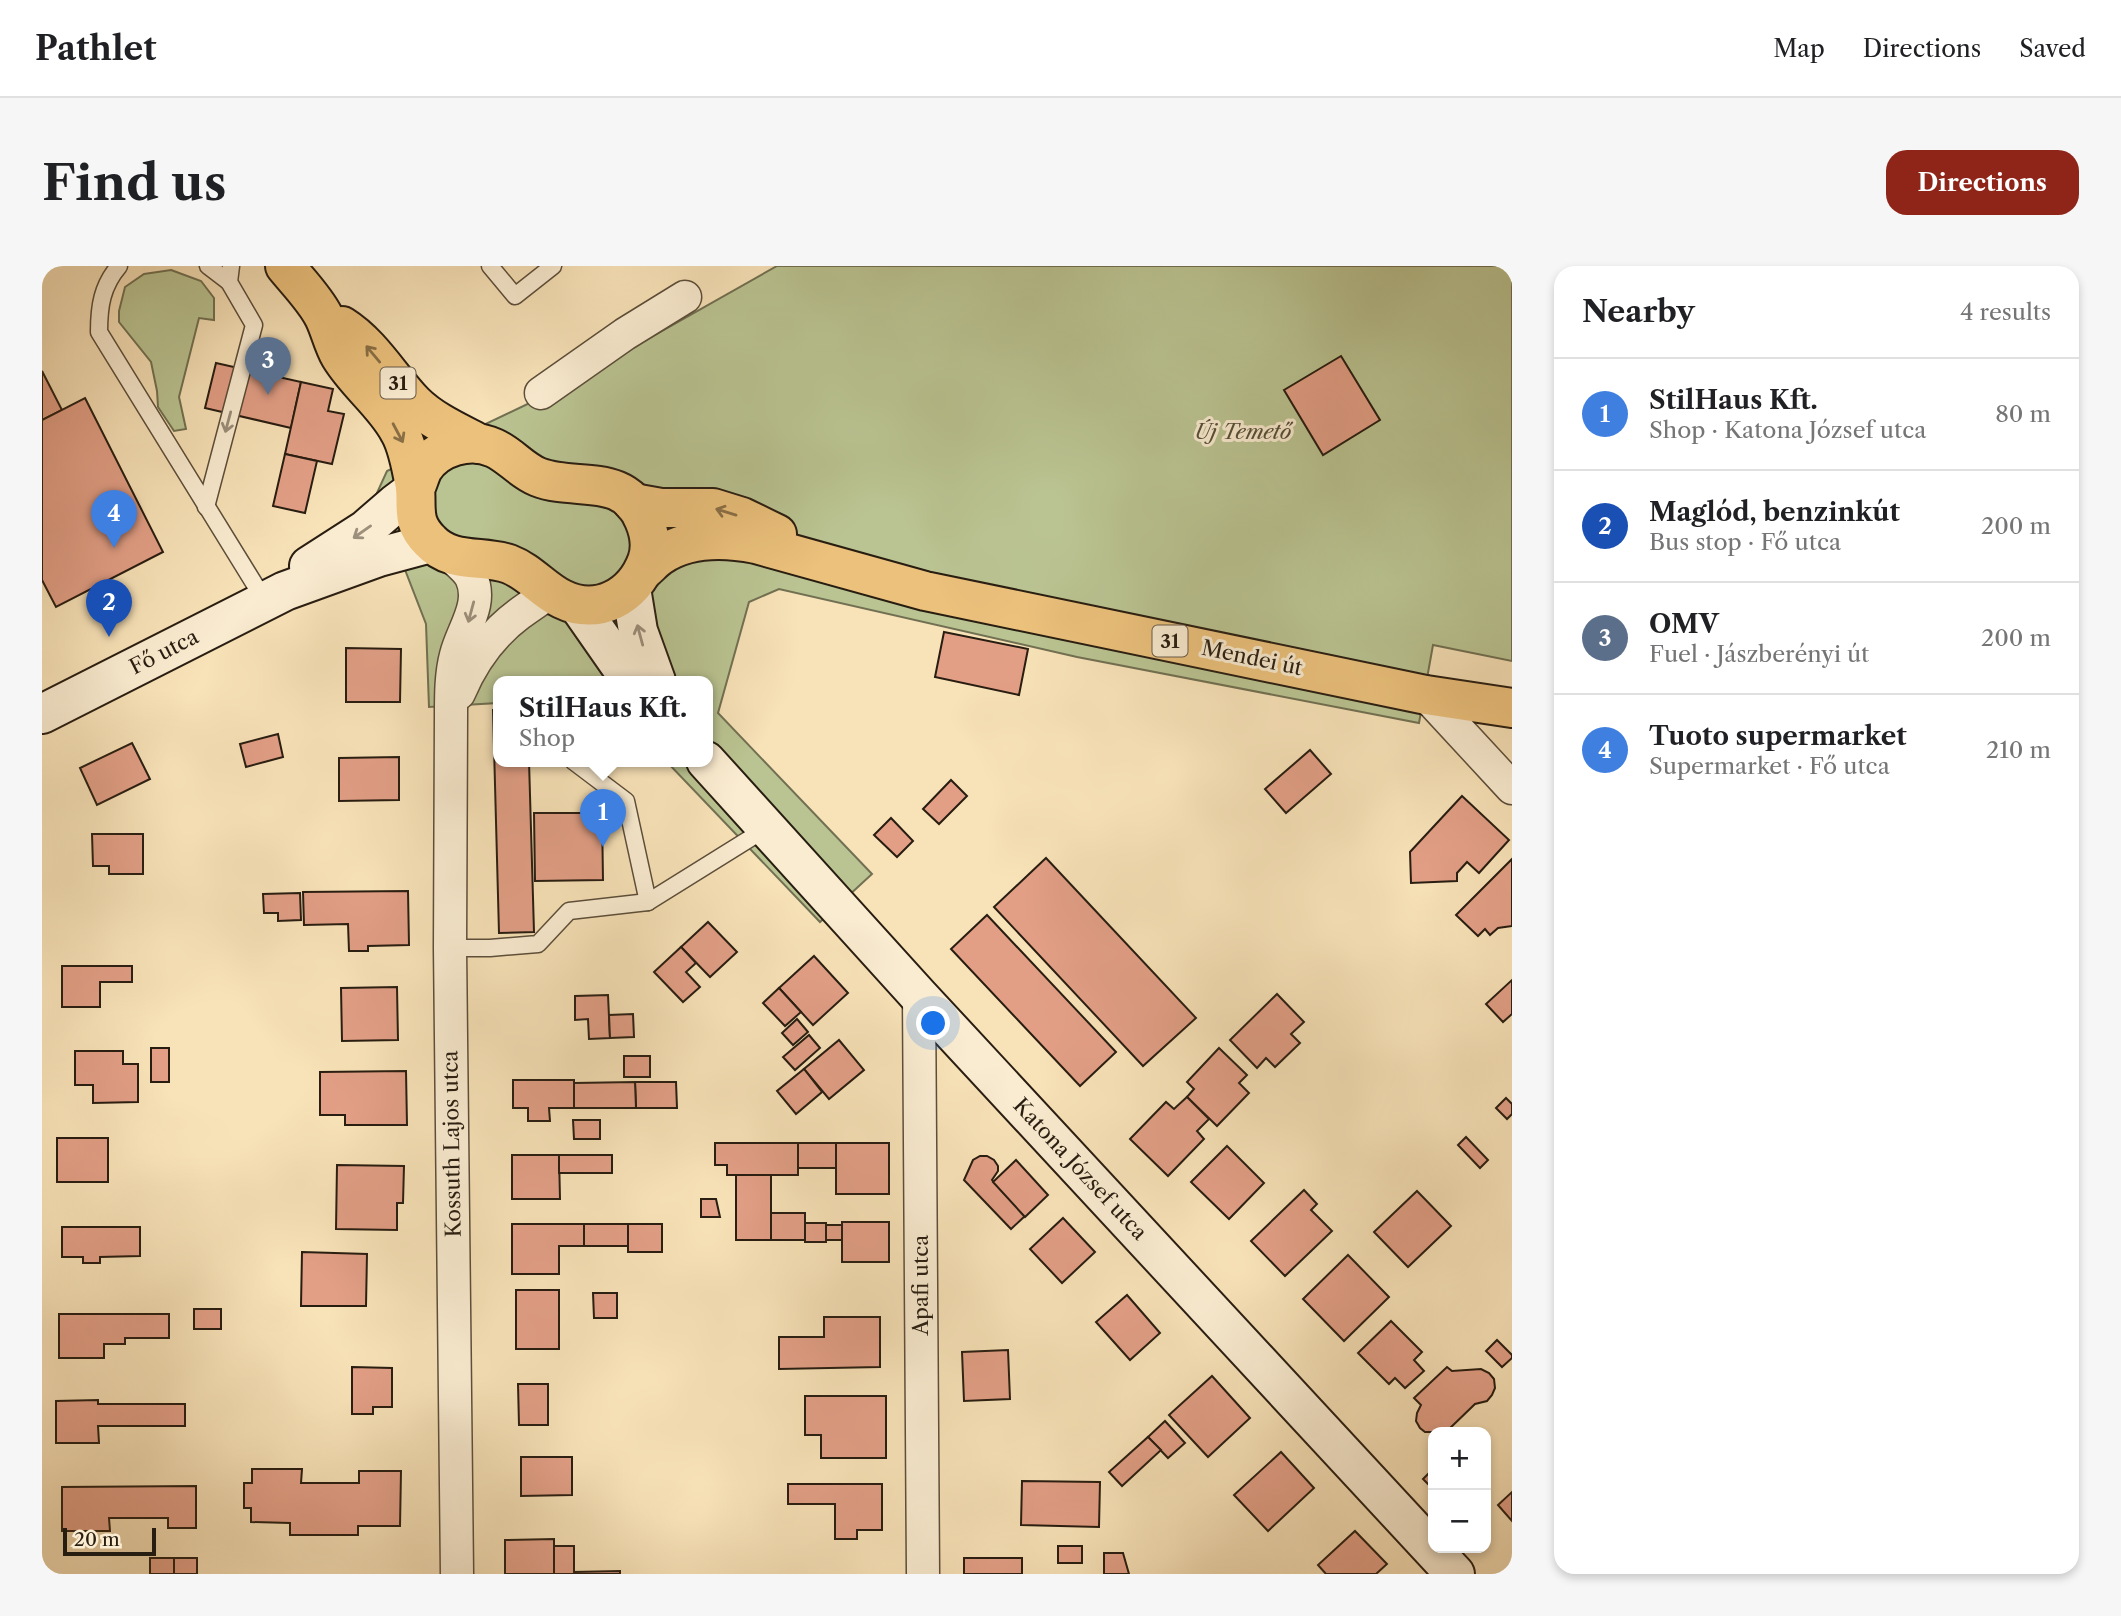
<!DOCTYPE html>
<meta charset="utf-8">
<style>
:root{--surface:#fff;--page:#f6f6f6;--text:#202124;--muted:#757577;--line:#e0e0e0;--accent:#8f2418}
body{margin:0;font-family:"Libre Caslon Text",serif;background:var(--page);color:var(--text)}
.controls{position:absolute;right:21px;bottom:21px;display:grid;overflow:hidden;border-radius:14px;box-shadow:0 4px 10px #0003}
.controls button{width:63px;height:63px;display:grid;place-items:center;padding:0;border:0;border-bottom:2px solid var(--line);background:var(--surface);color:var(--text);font:35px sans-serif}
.scale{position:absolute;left:21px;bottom:18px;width:93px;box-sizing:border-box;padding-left:7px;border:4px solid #281d11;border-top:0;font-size:19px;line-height:24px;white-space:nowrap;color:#281d11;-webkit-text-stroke:5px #faecd1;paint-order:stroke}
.you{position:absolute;left:892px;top:758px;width:24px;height:24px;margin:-18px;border:5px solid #fff;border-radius:50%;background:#1a73e8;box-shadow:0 0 0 10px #1a73e833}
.badge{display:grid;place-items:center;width:46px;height:46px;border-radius:50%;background:var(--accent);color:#fff;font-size:23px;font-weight:700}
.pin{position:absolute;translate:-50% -58px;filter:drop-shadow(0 2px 4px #0008)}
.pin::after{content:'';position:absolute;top:37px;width:24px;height:21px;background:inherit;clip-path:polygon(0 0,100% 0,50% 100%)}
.popup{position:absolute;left:451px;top:410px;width:220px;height:91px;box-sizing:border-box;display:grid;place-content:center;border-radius:14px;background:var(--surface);filter:drop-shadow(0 2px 5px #0005);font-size:23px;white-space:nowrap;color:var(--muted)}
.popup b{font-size:26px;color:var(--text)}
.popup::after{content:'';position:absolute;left:50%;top:100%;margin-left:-14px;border:14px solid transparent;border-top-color:var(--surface)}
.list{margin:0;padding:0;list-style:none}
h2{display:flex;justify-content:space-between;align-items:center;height:91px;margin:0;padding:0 28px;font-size:30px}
h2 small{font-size:23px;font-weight:400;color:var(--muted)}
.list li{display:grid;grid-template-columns:46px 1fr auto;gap:21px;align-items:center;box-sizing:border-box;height:112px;padding:0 28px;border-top:2px solid var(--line)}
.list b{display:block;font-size:26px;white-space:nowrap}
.list p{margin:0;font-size:23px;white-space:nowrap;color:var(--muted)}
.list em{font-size:23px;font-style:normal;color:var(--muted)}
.map{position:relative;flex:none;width:1470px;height:1308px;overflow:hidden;border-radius:21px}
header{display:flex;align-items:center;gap:42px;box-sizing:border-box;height:98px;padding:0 35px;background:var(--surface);border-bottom:2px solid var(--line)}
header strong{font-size:33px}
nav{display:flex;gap:38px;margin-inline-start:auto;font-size:24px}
.intro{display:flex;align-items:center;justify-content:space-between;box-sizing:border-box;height:168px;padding:0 42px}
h1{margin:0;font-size:49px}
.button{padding:18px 32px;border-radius:21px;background:var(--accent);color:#fff;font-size:24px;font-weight:700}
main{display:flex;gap:42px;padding:0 42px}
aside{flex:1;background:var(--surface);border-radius:21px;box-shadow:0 4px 10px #0003}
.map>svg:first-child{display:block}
.green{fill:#bac492;stroke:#717052;stroke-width:2}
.building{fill:#e29f86;stroke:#281d11;stroke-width:2}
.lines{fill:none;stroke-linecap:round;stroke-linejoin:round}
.lane-casing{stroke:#5c4e3b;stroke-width:19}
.street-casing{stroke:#5c4e3b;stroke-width:35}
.secondary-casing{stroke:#281d11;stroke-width:42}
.primary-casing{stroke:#281d11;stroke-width:42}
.lane{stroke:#faecd1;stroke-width:16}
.street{stroke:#faecd1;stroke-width:32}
.secondary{stroke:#faecd1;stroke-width:38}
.primary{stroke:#ecc17c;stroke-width:38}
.oneway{stroke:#8a6f46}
.oneway2{stroke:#9c8f7b}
.labels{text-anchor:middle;stroke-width:6;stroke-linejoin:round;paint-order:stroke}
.shield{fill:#faecd1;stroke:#675b4b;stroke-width:2}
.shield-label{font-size:19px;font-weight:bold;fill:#281d11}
.park-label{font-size:21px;font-style:italic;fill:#544f38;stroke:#faecd1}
.street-label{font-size:21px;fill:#281d11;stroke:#faecd1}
</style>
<header>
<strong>Pathlet</strong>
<nav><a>Map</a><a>Directions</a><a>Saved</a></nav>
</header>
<div class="intro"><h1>Find us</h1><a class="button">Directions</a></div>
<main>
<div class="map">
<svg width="1470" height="1308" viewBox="0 0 1470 1308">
<rect width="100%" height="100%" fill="#f8e2b8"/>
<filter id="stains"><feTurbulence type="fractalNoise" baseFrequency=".00286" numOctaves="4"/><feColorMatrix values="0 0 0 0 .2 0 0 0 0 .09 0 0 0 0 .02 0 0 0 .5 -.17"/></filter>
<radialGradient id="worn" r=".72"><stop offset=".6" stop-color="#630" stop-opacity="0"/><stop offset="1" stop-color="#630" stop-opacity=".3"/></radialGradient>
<!-- green -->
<g class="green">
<polygon points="735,0 1470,0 1470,395 1391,379 1377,457 1035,391 737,323 707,336 676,447 830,608 778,656 624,495 666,495 666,415 456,415 456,437 387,441 384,358 334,229 345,205 517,123"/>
<polygon points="129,4 159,15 172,32 172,54 157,52 137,131 144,163 132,165 116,141 115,125 109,96 77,56 77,45 83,21 102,8"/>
</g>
<!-- building -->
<g class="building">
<polygon points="1299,90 1338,154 1281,189 1242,124"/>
<polygon points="174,97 259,116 249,162 163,142"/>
<polygon points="0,105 20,144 0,154"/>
<polygon points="259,116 291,123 286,145 302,148 290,198 243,188"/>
<polygon points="43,132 121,286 14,341 0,314 0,154"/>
<polygon points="243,188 275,195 263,247 231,240"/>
<polygon points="902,366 986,383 977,429 893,411"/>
<polygon points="304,382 359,383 358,436 304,436"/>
<polygon points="451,444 456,444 456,495 487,495 492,666 457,667"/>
<polygon points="236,468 241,491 204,501 198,478"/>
<polygon points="90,477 108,513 55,539 38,502"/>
<polygon points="1268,484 1289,508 1244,547 1223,523"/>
<polygon points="357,491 357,534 297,535 297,492"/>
<polygon points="909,514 925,530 897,558 881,543"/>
<polygon points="1420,530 1467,574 1437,607 1425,596 1415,607 1415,615 1369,617 1368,586"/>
<polygon points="492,547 560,547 561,614 493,615"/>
<polygon points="849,552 871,575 855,591 832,569"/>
<polygon points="50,568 101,568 101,608 67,608 67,600 51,600"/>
<polygon points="1004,592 1154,752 1101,800 952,641"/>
<polygon points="1470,593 1470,660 1456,662 1448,669 1443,663 1436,670 1414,649"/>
<polygon points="366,625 367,679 326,680 326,685 307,685 306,658 262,659 261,626"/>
<polygon points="258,627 259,654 236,655 236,647 222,647 221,628"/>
<polygon points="945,649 1074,786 1038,820 909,683"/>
<polygon points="666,656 695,686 668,711 639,681"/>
<polygon points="639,681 654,697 644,706 658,721 641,736 612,706"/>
<polygon points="772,690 806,727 771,759 737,722"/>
<polygon points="20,700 90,700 90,716 58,716 58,741 20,741"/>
<polygon points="1470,714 1470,748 1461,756 1444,738"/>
<polygon points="355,721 356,774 300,775 299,722"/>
<polygon points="737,722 759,746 743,760 721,737"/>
<polygon points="1235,728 1262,756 1249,768 1258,777 1233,801 1224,792 1215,802 1188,774"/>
<polygon points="566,729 568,772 547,773 546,753 533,754 533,730"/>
<polygon points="591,748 592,771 568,772 567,749"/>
<polygon points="755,753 766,766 751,779 740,767"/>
<polygon points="767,769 778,782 753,804 741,791"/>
<polygon points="797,774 822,804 787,833 762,803"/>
<rect x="109" y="782" width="18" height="34"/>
<polygon points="1177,782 1205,809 1197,817 1207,827 1175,860 1145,831 1152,823 1145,816"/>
<polygon points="33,785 81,785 81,798 96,798 96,836 51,837 51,819 33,819"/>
<rect x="582" y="790" width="26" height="21"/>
<polygon points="762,803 780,826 754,848 735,825"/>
<polygon points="364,805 365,859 303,859 303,849 278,849 278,806"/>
<polygon points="471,814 532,814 532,842 507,842 508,855 486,855 486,842 471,842"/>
<polygon points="593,816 634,816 635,842 594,842"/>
<polygon points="593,816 594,842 532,842 532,817"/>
<polygon points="1145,831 1167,853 1155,865 1162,873 1126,910 1088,873 1124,836 1132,843"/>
<polygon points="1464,832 1470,838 1470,848 1465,853 1454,842"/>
<polygon points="531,854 558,854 558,873 532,873"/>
<polygon points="1424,871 1446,894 1438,902 1416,879"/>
<rect x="15" y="872" width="51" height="44"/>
<polygon points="673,877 756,877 756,909 685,909 685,899 673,899"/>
<rect x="756" y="877" width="38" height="25"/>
<rect x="794" y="877" width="53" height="51"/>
<polygon points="1185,880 1222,917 1187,953 1149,916"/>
<polygon points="470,889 517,889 518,933 470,933"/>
<rect x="517" y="889" width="53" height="18"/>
<polygon points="938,890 945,890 952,894 956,900 956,905 950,914 983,950 969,963 922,914 931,894"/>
<polygon points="974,894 1006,929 983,951 951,916"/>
<polygon points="295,899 362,900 361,937 355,937 355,964 294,963"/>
<rect x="694" y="909" width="35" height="65"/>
<polygon points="1262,924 1275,938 1269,944 1290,965 1243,1010 1209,975"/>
<polygon points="1375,925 1409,960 1366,1001 1332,966"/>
<polygon points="659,933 674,933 678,951 659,951"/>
<rect x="729" y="947" width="34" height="27"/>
<polygon points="1021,952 1053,986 1020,1017 988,983"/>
<rect x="800" y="956" width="47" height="40"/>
<rect x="763" y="957" width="21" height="19"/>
<polygon points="470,958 542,958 542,980 517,980 517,1008 470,1008"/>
<rect x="542" y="958" width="44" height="22"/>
<rect x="586" y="958" width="34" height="28"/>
<rect x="784" y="959" width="16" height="15"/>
<polygon points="20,961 98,961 98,990 58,991 58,997 41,997 41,991 20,991"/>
<polygon points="260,986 325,988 324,1040 259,1040"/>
<polygon points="1306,989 1347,1031 1302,1075 1261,1033"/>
<rect x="474" y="1024" width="43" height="59"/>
<polygon points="551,1027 575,1027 575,1052 552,1052"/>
<polygon points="1085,1029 1118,1067 1088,1094 1054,1056"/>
<rect x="152" y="1043" width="27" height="20"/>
<polygon points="17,1048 127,1048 127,1072 83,1072 83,1078 62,1078 62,1092 17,1092"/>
<polygon points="782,1051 838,1051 838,1101 737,1103 737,1071 782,1071"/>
<polygon points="1349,1055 1380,1086 1372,1094 1382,1105 1363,1122 1353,1112 1347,1118 1316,1087"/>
<polygon points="1455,1074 1470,1089 1470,1092 1460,1101 1444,1085"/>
<polygon points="966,1084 968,1133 922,1135 920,1086"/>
<polygon points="310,1101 350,1102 350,1141 331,1141 331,1148 310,1148"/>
<polygon points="1405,1101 1410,1105 1439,1103 1447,1107 1452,1113 1453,1122 1450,1129 1445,1135 1433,1138 1405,1165 1402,1162 1397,1166 1383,1166 1378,1162 1374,1155 1375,1147 1379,1139 1372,1132"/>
<polygon points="1170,1110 1208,1152 1166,1191 1127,1149"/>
<polygon points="476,1118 506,1118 506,1159 477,1159"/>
<polygon points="763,1130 844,1130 844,1192 779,1192 779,1169 763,1169"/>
<polygon points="56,1134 56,1138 143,1138 143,1160 56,1160 57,1177 14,1177 14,1135"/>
<polygon points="1123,1155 1143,1177 1126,1192 1106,1171"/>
<polygon points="1106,1171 1119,1184 1080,1220 1067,1206"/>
<polygon points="1239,1186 1272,1222 1226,1265 1192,1229"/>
<polygon points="479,1191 530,1191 530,1229 479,1230"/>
<polygon points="210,1203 260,1203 259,1217 317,1217 317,1205 359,1205 358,1260 316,1260 316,1269 248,1269 248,1257 209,1256 209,1242 202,1242 202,1217 210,1217"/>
<polygon points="1391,1203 1391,1223 1381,1213"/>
<polygon points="980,1215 1058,1216 1057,1261 979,1259"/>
<polygon points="746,1218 840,1218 840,1264 815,1264 815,1273 793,1273 793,1238 746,1238"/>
<polygon points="154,1220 154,1262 126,1262 126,1252 67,1252 68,1265 20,1265 20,1221"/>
<polygon points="1470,1226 1470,1255 1456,1239"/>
<polygon points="1313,1265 1345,1298 1334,1308 1284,1308 1276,1299"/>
<polygon points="512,1273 512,1308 463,1308 463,1274"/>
<rect x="512" y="1280" width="20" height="28"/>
<rect x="1016" y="1280" width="24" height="17"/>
<polygon points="1062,1287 1081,1287 1087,1308 1062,1308"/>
<rect x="108" y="1292" width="24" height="16"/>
<rect x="132" y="1292" width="23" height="16"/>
<rect x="922" y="1292" width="58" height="16"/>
<polygon points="578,1305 578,1308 532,1308 532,1306"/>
</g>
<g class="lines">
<!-- lane casing -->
<g class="lane-casing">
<g id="lane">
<path d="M77 0C60 20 57 40 57 66L223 335"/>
<polyline points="166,0 187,16"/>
<polyline points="448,0 473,30 511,0"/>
<polyline points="164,241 212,59 187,16 189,0"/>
<polyline points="531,495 584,535 606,636"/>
<polyline points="408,682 448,682 496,678 527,645 606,636 712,570 721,557"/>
</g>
</g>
<!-- street casing -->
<g class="street-casing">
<g id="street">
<polyline points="499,127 583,68 643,31"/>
<path d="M407 288C414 295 425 303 429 311 442 338 420 364 414 389 409 408 409 428 409 448L408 682 415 1308"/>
<path d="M417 427C430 396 450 368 477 348 488 340 499 333 509 325"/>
<polyline points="1384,429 1470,522"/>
<polyline points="877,730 881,1308"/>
</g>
</g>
<!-- secondary casing -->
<g class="secondary-casing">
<g id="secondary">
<polyline points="267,300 323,264 353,238 373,223"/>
<polyline points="589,322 596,365 614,415"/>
<polyline points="536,339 589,415"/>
<polyline points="0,448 243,325 337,291 389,277"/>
<polyline points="664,495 877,730 1413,1308"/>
</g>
</g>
<!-- primary casing -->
<g class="primary-casing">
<g id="primary">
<path d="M243 0C256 16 273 33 282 51 288 63 291 78 298 90 314 117 342 137 357 165 366 180 370 204 373 221 375 243 369 256 388 275 409 298 441 289 467 298 488 306 501 324 520 333 556 351 592 330 605 295 610 281 608 268 602 254 582 205 534 226 496 211 479 204 468 189 452 182 428 171 395 181 381 203 378 209 376 217 373 223"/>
<path d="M300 60C330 79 348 112 372 137 390 155 415 166 438 178"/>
<polyline points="591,237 619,242 671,242 700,251 735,268"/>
<path d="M602 304C607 300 612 294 618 290 646 271 683 272 714 278L883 325 1384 429 1470 442"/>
</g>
</g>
<!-- lane -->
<use href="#lane" class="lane"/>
<!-- street -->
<use href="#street" class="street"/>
<!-- secondary -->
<use href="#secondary" class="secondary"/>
<!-- primary -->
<use href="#primary" class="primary"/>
</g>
<!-- one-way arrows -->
<defs><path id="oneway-shaft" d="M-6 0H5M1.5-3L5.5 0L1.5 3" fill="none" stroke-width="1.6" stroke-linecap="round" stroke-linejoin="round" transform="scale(1.75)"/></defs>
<g class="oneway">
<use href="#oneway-shaft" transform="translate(331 88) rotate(-130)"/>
<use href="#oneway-shaft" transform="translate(356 167) rotate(62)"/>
<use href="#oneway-shaft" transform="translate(684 246) rotate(-163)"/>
</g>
<g class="oneway2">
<use href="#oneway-shaft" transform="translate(186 156) rotate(105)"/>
<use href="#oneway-shaft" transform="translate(320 266) rotate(145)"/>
<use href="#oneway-shaft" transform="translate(429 346) rotate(105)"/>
<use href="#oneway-shaft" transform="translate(598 369) rotate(-105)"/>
</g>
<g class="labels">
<!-- shield labels -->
<g class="shield">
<rect x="338.5" y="101.5" width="35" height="31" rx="5"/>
<rect x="1110.5" y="359.5" width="35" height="31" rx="5"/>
</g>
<g class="shield-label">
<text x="356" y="124">31</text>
<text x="1128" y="382">31</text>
</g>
<!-- park labels -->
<g class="park-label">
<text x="1201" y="173">Új Temető</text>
</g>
<!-- street labels -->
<g class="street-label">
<text transform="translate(122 386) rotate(-27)" y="7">Fő utca</text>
<text transform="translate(1210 392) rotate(12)" y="7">Mendei út</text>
<text transform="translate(410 878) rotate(-91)" y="7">Kossuth Lajos utca</text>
<text transform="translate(1038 903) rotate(47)" y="7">Katona József utca</text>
<text transform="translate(879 1019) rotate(-90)" y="7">Apafi utca</text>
</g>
</g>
<rect width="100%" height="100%" filter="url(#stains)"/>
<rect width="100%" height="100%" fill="url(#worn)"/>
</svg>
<div class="controls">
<button>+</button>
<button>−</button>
</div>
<div class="scale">20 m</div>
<div class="you"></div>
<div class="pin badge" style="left:561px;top:581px;background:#3f7fe0">1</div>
<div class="popup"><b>StilHaus Kft.</b>Shop</div>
<div class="pin badge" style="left:67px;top:371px;background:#1a4fb4">2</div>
<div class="pin badge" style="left:226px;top:129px;background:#5c6f8a">3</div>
<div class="pin badge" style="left:72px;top:282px;background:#3f7fe0">4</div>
</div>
<aside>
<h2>Nearby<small>4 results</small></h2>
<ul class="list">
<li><span class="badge" style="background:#3f7fe0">1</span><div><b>StilHaus Kft.</b><p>Shop · Katona József utca</p></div><em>80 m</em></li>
<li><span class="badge" style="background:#1a4fb4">2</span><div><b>Maglód, benzinkút</b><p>Bus stop · Fő utca</p></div><em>200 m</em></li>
<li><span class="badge" style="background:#5c6f8a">3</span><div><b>OMV</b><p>Fuel · Jászberényi út</p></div><em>200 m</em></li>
<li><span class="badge" style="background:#3f7fe0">4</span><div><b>Tuoto supermarket</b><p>Supermarket · Fő utca</p></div><em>210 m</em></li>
</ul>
</aside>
</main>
